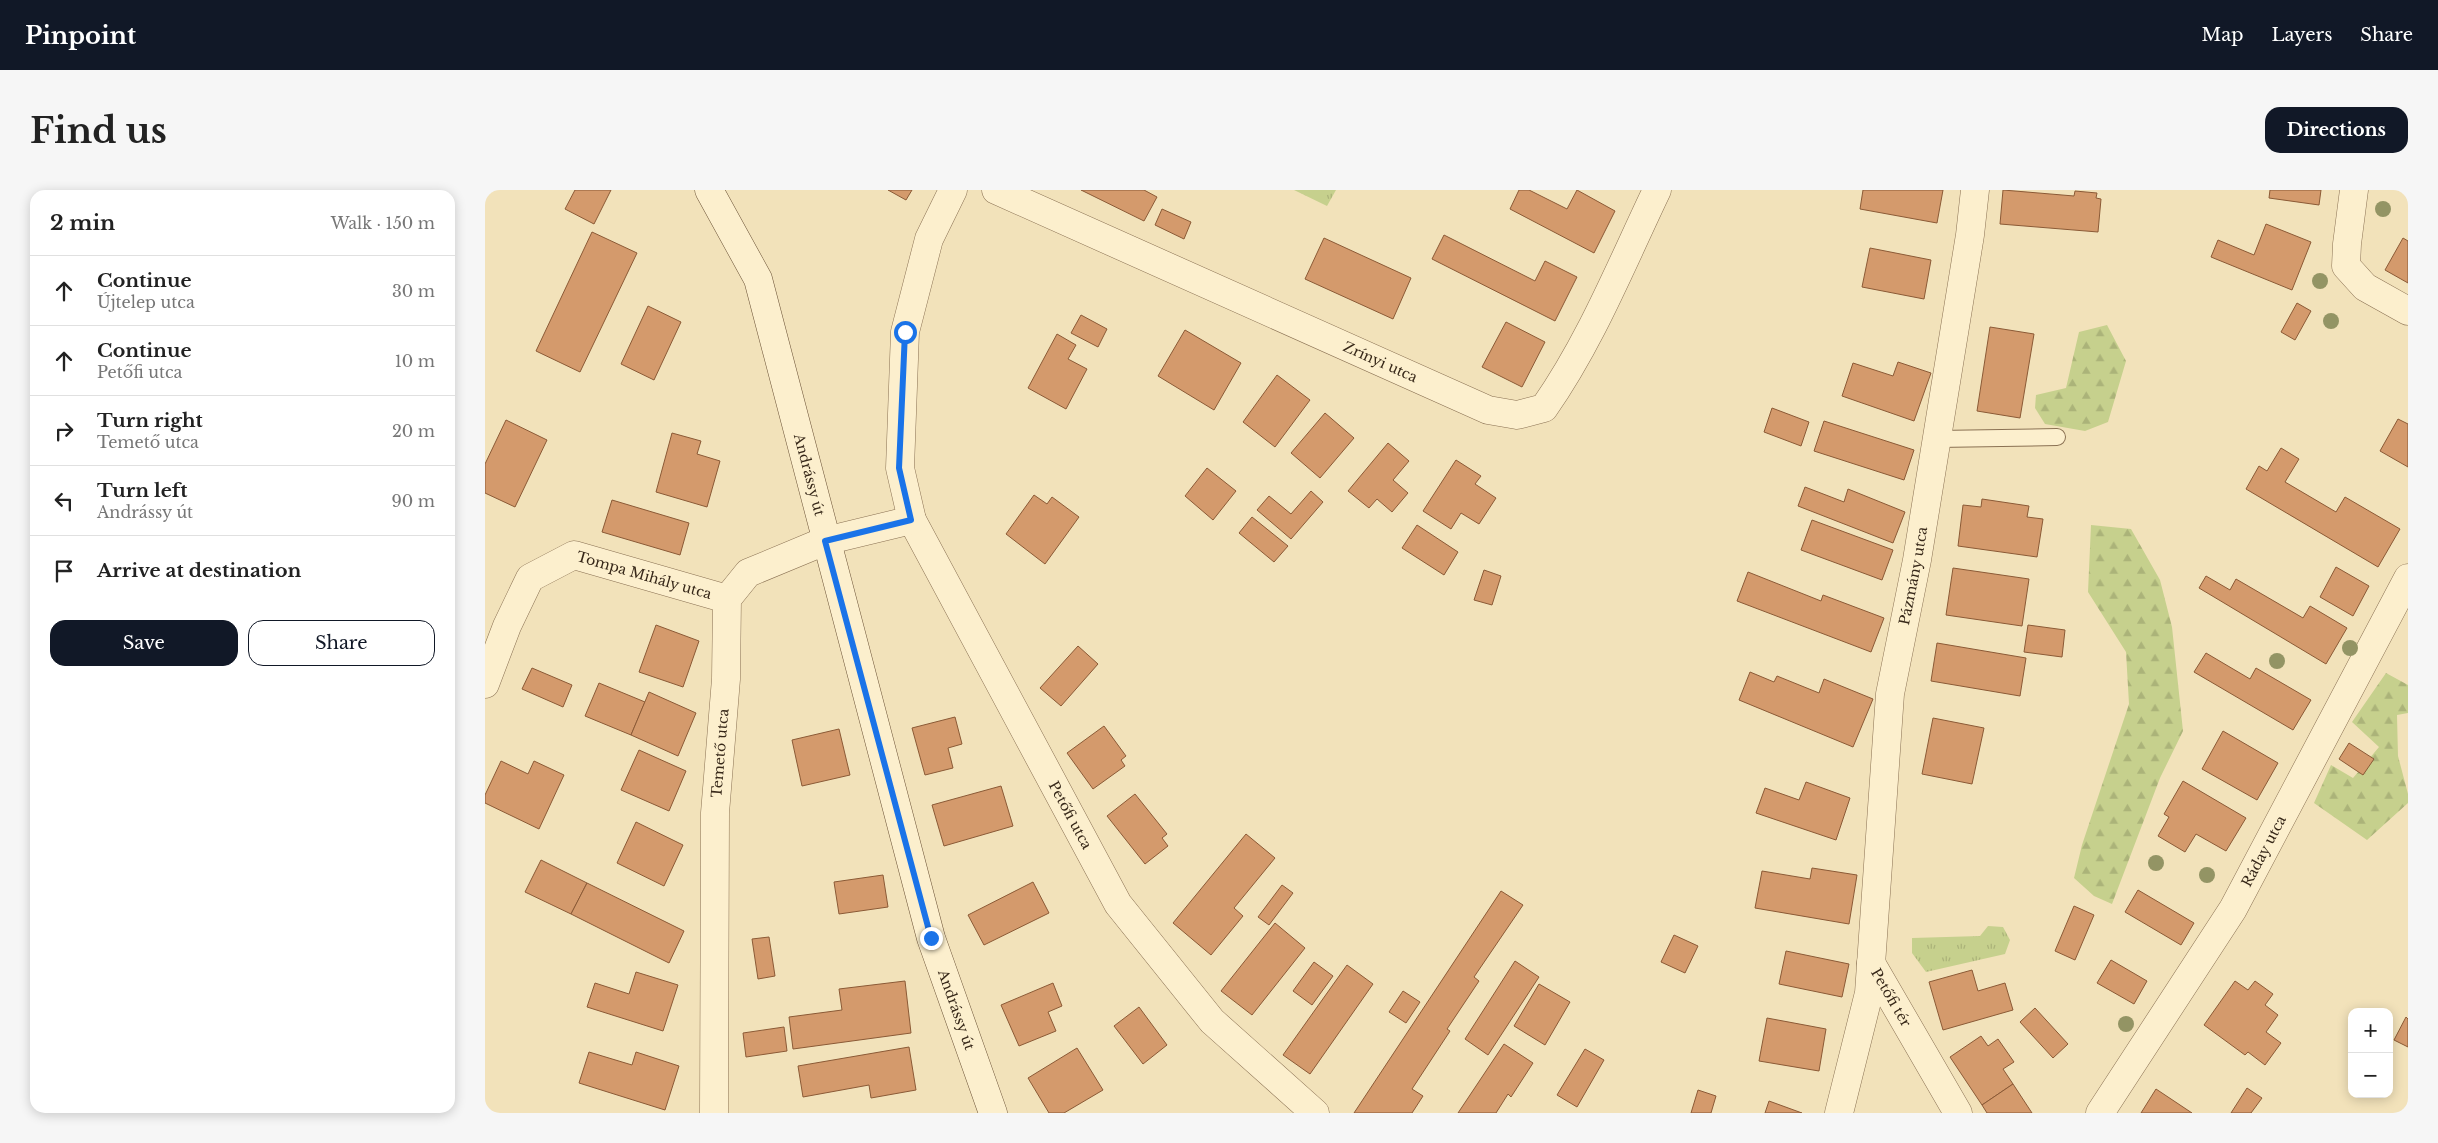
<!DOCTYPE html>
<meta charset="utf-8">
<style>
:root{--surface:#fff;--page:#f6f6f6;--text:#222;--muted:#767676;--line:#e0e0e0;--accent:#111827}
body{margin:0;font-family:"Libre Baskerville",serif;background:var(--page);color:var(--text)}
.controls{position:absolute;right:15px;bottom:15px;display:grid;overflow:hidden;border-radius:10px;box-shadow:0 2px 12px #0003}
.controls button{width:45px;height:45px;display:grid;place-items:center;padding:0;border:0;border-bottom:1px solid var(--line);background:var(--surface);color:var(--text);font:25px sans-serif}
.stop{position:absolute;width:15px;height:15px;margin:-11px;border:4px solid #1a73e8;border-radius:50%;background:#fff}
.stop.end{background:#1a73e8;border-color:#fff;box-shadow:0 1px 5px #0008}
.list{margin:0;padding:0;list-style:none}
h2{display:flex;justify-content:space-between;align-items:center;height:65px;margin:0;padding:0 20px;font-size:21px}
h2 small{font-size:16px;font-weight:400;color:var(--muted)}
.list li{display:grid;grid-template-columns:32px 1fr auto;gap:15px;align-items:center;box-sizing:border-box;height:70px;padding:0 20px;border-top:1px solid var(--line)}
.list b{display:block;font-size:19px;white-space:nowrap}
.list p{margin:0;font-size:16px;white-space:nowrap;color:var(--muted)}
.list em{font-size:16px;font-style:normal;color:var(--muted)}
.actions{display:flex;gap:10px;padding:15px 20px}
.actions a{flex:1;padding:11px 0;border:1px solid var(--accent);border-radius:15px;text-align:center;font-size:18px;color:var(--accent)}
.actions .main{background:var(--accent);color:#fff}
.icon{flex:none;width:28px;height:28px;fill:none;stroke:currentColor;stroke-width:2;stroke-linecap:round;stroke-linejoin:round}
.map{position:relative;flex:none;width:1923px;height:923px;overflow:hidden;border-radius:15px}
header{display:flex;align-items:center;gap:30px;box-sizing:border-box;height:70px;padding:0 25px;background:var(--accent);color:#fff}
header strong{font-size:24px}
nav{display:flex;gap:28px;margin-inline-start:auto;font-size:18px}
.intro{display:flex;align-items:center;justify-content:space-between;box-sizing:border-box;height:120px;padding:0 30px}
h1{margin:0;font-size:35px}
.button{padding:12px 22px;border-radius:15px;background:var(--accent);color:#fff;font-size:18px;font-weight:700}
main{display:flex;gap:30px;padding:0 30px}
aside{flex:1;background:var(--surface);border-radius:15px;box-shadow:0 2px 12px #0003}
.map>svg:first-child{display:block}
.grass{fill:url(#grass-tufts)}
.forest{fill:url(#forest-firs)}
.building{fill:#d49a6c;stroke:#8b5a36}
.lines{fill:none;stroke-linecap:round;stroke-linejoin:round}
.lane-casing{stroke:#8a7153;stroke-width:18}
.street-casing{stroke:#8a7153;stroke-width:29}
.secondary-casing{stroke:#6b5236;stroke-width:29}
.lane{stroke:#fcefcd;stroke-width:16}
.street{stroke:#fcefcd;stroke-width:28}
.secondary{stroke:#fcefcd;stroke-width:28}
.tree{fill:#939464}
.route{stroke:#1a73e8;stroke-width:6}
.labels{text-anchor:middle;stroke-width:4;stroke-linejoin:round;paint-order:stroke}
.street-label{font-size:14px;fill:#372819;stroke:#f8ecca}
</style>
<header>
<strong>Pinpoint</strong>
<nav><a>Map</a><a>Layers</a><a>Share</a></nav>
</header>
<div class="intro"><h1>Find us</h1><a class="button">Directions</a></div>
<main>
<aside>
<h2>2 min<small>Walk · 150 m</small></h2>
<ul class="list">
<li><svg class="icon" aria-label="ahead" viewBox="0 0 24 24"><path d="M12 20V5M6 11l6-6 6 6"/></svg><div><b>Continue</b><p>Újtelep utca</p></div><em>30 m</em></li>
<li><svg class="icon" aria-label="ahead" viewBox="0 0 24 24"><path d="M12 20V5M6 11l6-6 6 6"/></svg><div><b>Continue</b><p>Petőfi utca</p></div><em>10 m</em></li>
<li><svg class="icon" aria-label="right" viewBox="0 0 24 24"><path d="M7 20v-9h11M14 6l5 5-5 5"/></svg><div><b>Turn right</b><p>Temető utca</p></div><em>20 m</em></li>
<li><svg class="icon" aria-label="left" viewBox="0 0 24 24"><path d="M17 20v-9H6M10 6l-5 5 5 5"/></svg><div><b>Turn left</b><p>Andrássy út</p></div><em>90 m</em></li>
<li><svg class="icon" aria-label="arrive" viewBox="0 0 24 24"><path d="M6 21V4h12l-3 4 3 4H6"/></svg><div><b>Arrive at destination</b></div></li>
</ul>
<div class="actions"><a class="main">Save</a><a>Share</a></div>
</aside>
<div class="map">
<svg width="1923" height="923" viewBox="0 0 1923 923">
<defs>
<pattern id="grass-tufts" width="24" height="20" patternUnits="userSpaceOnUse" patternTransform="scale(1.25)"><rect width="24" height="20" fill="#c6d08d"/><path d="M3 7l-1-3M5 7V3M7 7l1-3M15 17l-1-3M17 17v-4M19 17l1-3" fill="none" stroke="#abb379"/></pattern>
<pattern id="forest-firs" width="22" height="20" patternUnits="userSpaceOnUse" patternTransform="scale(1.25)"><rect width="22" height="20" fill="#c6d08d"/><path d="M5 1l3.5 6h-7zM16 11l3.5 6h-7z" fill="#abb379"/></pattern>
</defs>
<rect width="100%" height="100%" fill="#f2e2ba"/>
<!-- grass -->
<g class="grass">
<polygon points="809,0 851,0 842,16"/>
<polygon points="1503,736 1518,737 1525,750 1520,764 1441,782 1427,763 1427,748 1495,746"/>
</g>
<!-- forest -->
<g class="forest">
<polygon points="1622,135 1641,171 1623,232 1600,241 1560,234 1550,218 1551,205 1581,198 1594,142"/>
<polygon points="1606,335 1646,339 1675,390 1687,437 1698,541 1675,588 1627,714 1609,706 1589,688 1597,655 1644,514 1641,462 1603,402"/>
<polygon points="1901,483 1923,495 1923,523 1912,525 1913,566 1923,604 1923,613 1882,650 1829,613 1846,575 1868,588 1894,557 1867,532"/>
</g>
<!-- building -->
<g class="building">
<polygon points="90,0 126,0 109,34 80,19"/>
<polygon points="403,0 427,0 421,10"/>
<polygon points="596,0 659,0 672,7 659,31"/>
<polygon points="1034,0 1044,0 1082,19 1092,0 1130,21 1109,63 1025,19"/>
<polygon points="1378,0 1458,0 1452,33 1375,19"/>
<polygon points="1518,0 1589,6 1590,1 1612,3 1611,8 1616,9 1613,42 1515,34"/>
<polygon points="1785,0 1836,0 1834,15 1784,8"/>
<polygon points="677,19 706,32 699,49 670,35"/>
<polygon points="1781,34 1826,52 1807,100 1726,67 1733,50 1769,65"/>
<polygon points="107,42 152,63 95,182 51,161"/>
<polygon points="959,45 1050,91 1060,71 1092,87 1070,131 947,69"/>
<polygon points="839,48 926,88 908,129 820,89"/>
<polygon points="1918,48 1923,51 1923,93 1900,80"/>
<polygon points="1385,58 1446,70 1439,109 1377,97"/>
<polygon points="1812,113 1826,121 1810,150 1796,142"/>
<polygon points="163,116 196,132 169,190 136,174"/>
<polygon points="596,125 622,139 613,157 586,143"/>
<polygon points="1021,132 1060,152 1037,197 997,177"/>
<polygon points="1505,137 1549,144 1535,228 1492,221"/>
<polygon points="700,140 756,173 729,220 673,186"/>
<polygon points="572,144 591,155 583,169 602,179 581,219 543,198"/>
<polygon points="1413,172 1446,183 1429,231 1357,206 1368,173 1408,186"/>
<polygon points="792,185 825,210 790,257 758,232"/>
<polygon points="1287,218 1324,232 1316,256 1279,242"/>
<polygon points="840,223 869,248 835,288 806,263"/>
<polygon points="1913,229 1923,234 1923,277 1895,261"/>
<polygon points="21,230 62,250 30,317 0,303 0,274"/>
<polygon points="1339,231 1429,260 1419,290 1329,261"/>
<polygon points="187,243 216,251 212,264 235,271 222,317 171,302"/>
<polygon points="903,253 924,271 908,290 923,303 907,322 892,309 884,318 863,301"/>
<polygon points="1796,258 1814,269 1800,292 1851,322 1860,307 1915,339 1893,377 1761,299 1774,276 1782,281"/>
<polygon points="971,270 996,286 990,294 1011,308 994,334 976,323 966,339 938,321"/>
<polygon points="722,278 751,301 728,330 700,306"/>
<polygon points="1320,297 1359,312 1363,299 1420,322 1408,353 1313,316"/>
<polygon points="826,301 838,312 806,349 772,320 784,306 806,324"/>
<polygon points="549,305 562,314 567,307 594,327 560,374 521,344"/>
<polygon points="1497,309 1544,316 1542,327 1558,329 1552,367 1473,356 1478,315 1496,317"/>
<polygon points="127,310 204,333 195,365 117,342"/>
<polygon points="767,327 803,356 789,372 754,343"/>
<polygon points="1327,330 1408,360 1397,390 1316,360"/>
<polygon points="932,335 973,362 959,385 917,358"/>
<polygon points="1851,377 1884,396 1868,426 1835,407"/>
<polygon points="1468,378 1544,389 1537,436 1461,425"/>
<polygon points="999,380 1016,386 1007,415 989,410"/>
<polygon points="1263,382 1336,411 1338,405 1399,428 1386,462 1252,411"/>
<polygon points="1721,386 1745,400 1751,389 1818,428 1825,416 1862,438 1841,474 1714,398"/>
<polygon points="171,435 214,451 198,497 154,482"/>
<polygon points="1543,435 1580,440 1577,467 1539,462"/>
<polygon points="1452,453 1541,468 1535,506 1446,491"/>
<polygon points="593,456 613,474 576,516 555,498"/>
<polygon points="1721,463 1765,489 1771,478 1826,510 1808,540 1709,482"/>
<polygon points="47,478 87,495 78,517 37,499"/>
<polygon points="1265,482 1289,492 1292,486 1334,503 1339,489 1388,509 1368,557 1254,510"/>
<polygon points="114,493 160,512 146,545 100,526"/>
<polygon points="164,502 211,523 193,566 146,545"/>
<polygon points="470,527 477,554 463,558 468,578 440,585 427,538"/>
<polygon points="1448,528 1499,538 1487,594 1437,584"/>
<polygon points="619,536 641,566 636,570 640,576 608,599 582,563"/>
<polygon points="354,539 365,585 317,596 307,550"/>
<polygon points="1738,541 1793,573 1772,610 1717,579"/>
<polygon points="1864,553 1889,569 1878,585 1854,569"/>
<polygon points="154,560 201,581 184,621 136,600"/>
<polygon points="16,571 43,584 49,571 79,585 54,639 0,613 0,605"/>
<polygon points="1698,591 1761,628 1741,661 1711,644 1700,662 1673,646 1684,627 1679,624"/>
<polygon points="1321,592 1365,608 1351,650 1271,623 1280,598 1314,610"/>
<polygon points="516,596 528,636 459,656 447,615"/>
<polygon points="650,604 682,644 677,648 683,656 660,674 622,626"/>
<polygon points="151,632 198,655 179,696 132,673"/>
<polygon points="761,644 790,668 749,718 758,726 726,765 688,733"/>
<polygon points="56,670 102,693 86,724 40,702"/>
<polygon points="1327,678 1372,685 1364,734 1270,718 1277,681 1325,689"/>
<polygon points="398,685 403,717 354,724 349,692"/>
<polygon points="548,692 564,723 499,755 483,725"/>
<polygon points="102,693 199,741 184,773 86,724"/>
<polygon points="797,695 808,703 784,735 773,727"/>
<polygon points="1653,700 1709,733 1696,755 1640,722"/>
<polygon points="1016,701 1038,715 989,787 994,791 962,839 965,841 927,899 938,906 927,923 869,923"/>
<polygon points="1589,716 1609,725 1590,770 1570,761"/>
<polygon points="790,733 820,758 767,825 736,801"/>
<polygon points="1189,745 1213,756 1200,783 1176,772"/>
<polygon points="284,747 290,786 273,789 267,749"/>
<polygon points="1301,761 1364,774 1357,807 1294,794"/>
<polygon points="1626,770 1662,791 1649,814 1612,793"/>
<polygon points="1030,771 1054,787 1003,865 980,849"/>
<polygon points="829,772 848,786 827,815 808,801"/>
<polygon points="862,775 888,794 825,884 798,865"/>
<polygon points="1487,780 1493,801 1520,793 1528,820 1458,840 1444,792"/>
<polygon points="151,782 193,795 178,841 102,817 110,793 144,804"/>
<polygon points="420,791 426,843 308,859 304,827 357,820 354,799"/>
<polygon points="1750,791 1763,800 1770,791 1788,804 1780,815 1793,825 1781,842 1796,853 1780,875 1763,862 1760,865 1719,835"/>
<polygon points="568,793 577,816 563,822 571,841 534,856 516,815"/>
<polygon points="1054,794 1085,812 1060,855 1029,836"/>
<polygon points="918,801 935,812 921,833 904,822"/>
<polygon points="654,817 682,855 658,874 629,836"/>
<polygon points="1550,818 1583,854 1568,868 1535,832"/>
<polygon points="1921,827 1923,829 1923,857 1909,850"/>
<polygon points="1282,828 1341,839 1334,881 1274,871"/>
<polygon points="299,837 302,861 261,867 258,843"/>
<polygon points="1496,846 1503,856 1513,849 1529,872 1518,879 1528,894 1497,915 1465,867"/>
<polygon points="1019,854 1048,873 1026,907 1023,904 1011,923 973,923"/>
<polygon points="424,857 431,900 386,908 384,895 318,907 313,876"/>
<polygon points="592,858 618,900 579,923 564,923 543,888"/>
<polygon points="1100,859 1119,870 1092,917 1072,905"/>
<polygon points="104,862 147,875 151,862 194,876 180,920 94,893"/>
<polygon points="1528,894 1547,923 1502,923 1497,915"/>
<polygon points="1762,898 1777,908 1766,923 1746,923"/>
<polygon points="1671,899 1707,923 1656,923"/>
<polygon points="1213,900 1231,906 1226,923 1206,923"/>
<polygon points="1284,911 1317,923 1280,923"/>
</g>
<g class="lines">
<!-- lane casing -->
<g class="lane-casing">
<polyline id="lane" points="1452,249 1572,247"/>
</g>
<!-- street casing -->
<g class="street-casing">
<g id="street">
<path id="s1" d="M468 0 444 49 420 142 415 278 427 330 633 714 727 831 830 923"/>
<path id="s2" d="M511 0 1003 220 1032 225 1059 218C1106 151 1137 73 1172 0"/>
<polyline points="1869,0 1862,54 1861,76 1880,97 1923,121"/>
<path id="s3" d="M0 494 22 436 45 388 89 365 242 409"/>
<path id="s4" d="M1386 773 1473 923"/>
<path id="s5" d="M229 923 230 623 241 489 242 409 263 383 340 351 427 330"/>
<path id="s6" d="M1354 923 1384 803 1405 504 1432 370 1485 45 1490 0"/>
<path id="s7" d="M1615 923 1748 719 1923 388"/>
</g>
</g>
<!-- secondary casing -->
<g class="secondary-casing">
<g id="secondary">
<path id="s8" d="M224 0 273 89 446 748 508 923"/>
</g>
</g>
<!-- lane -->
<use href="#lane" class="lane"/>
<!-- street -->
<use href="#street" class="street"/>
<!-- secondary -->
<use href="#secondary" class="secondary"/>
</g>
<!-- trees -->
<g class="tree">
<circle cx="1898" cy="19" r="8"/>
<circle cx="1835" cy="91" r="8"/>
<circle cx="1846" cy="131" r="8"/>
<circle cx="1865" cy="458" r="8"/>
<circle cx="1792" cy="471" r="8"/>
<circle cx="1671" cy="673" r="8"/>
<circle cx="1722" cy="685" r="8"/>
<circle cx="1641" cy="834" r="8"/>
</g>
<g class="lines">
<!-- route -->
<polyline class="route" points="420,142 414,278 426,330 340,351 446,748"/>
</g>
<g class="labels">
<!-- street labels -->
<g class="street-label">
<text dy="5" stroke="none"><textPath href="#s2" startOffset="421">Zrínyi utca</textPath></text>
<text dy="5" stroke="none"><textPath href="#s8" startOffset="304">Andrássy út</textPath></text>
<text dy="5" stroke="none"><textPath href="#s6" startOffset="544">Pázmány utca</textPath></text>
<text dy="5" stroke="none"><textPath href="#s3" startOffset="238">Tompa Mihály utca</textPath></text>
<text dy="5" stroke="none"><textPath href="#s5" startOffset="360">Temető utca</textPath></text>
<text dy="5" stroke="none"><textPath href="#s1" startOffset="675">Petőfi utca</textPath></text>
<text dy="5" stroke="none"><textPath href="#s7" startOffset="309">Ráday utca</textPath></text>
<text dy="5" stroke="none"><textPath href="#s4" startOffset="40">Petőfi tér</textPath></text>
<text dy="5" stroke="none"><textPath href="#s8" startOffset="859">Andrássy út</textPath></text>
</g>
</g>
</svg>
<div class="controls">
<button>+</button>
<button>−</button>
</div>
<div class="stop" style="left:420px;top:142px"></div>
<div class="stop end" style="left:446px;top:748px"></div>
</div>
</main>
